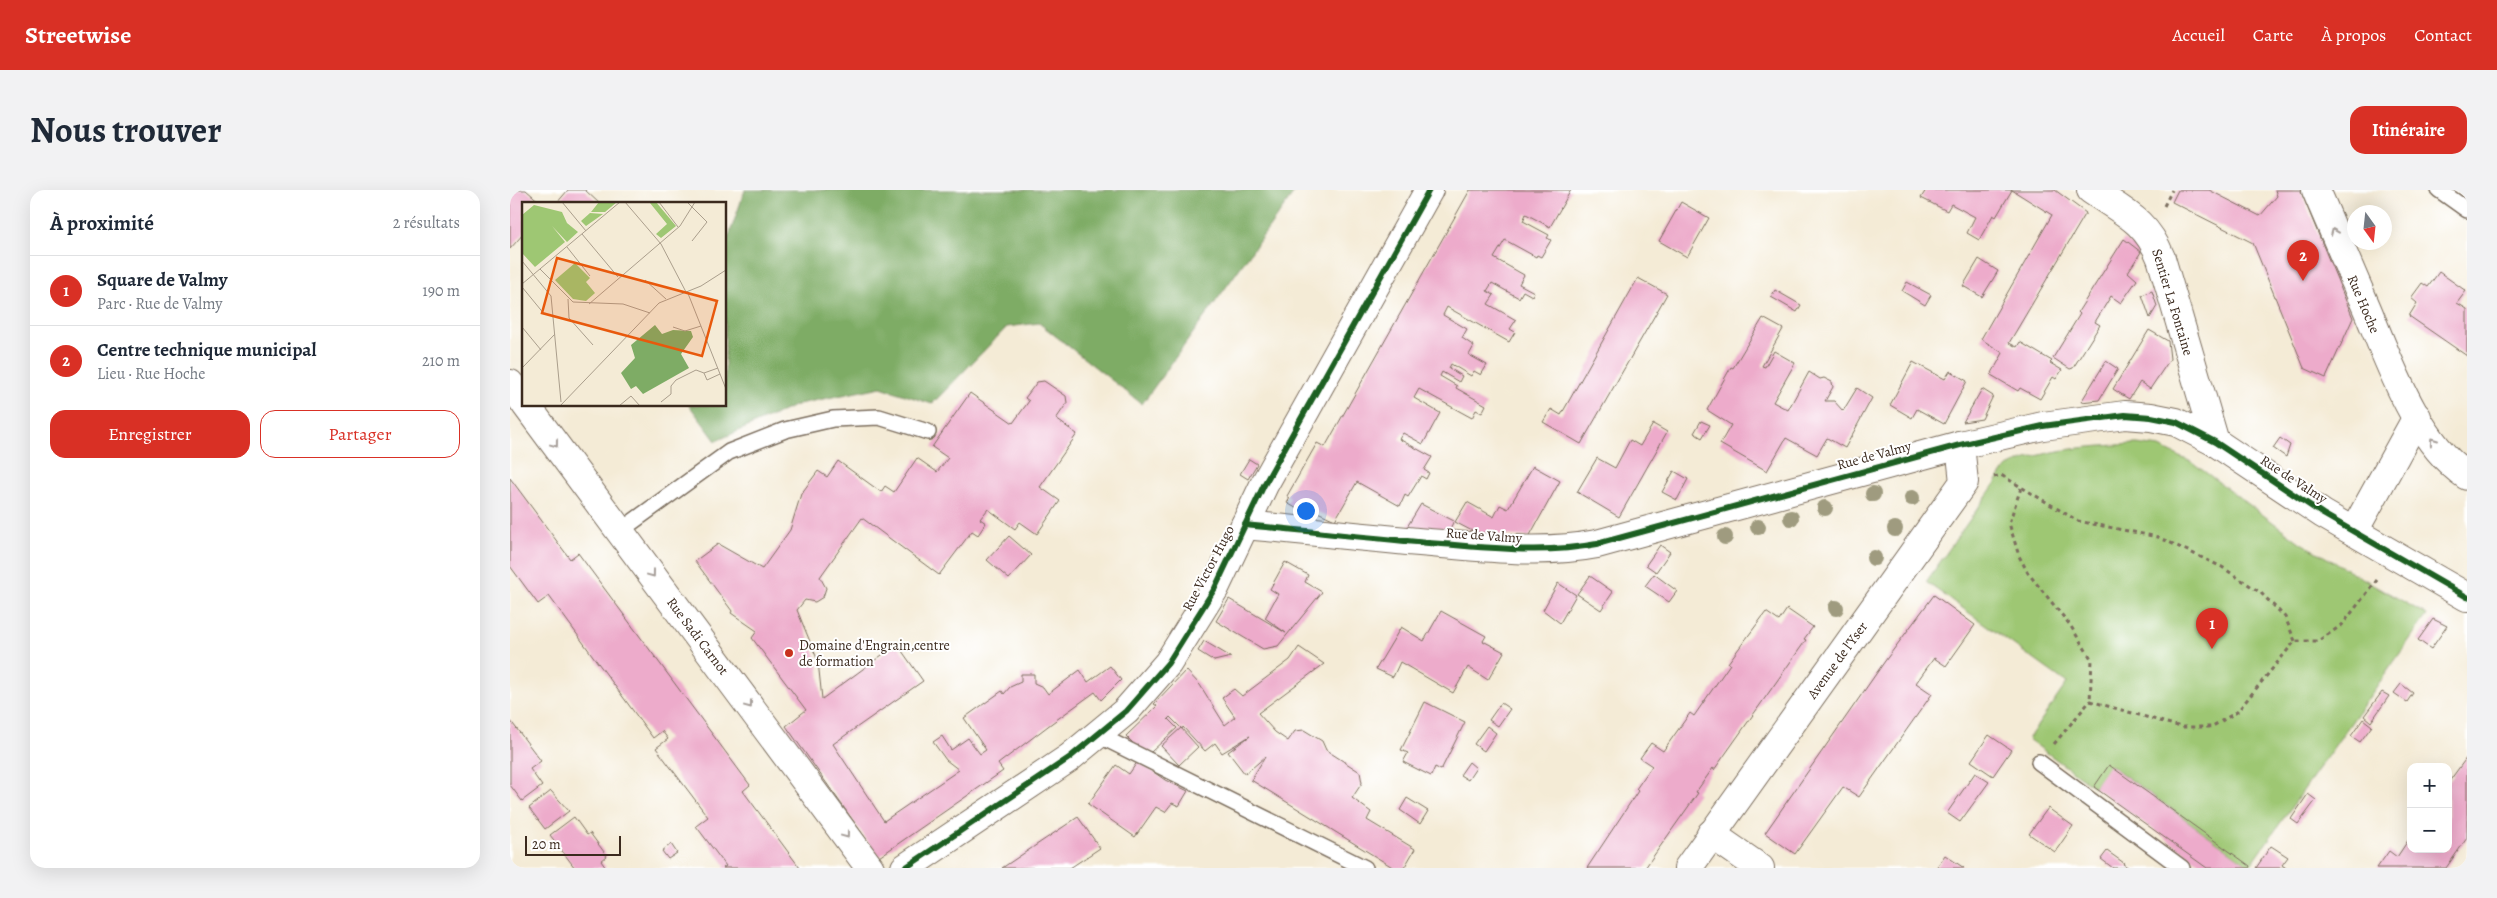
<!DOCTYPE html>
<html lang="fr">
<meta charset="utf-8">
<style>
:root{--surface:#fff;--page:#f2f2f3;--text:#1f2937;--muted:#747a83;--line:#e0e1e3;--accent:#d93025}
body{margin:0;font-family:Alegreya,serif;background:var(--page);color:var(--text)}
.controls{position:absolute;right:15px;bottom:15px;display:grid;overflow:hidden;border-radius:10px;box-shadow:0 5px 20px #0002}
.controls button{width:45px;height:45px;display:grid;place-items:center;padding:0;border:0;border-bottom:1px solid var(--line);background:var(--surface);color:var(--text);font:25px sans-serif}
.compass{position:absolute;left:1837px;top:15px;width:45px;height:45px;border-radius:50%;background:var(--surface);box-shadow:0 5px 20px #0002;rotate:165deg}
.scale{position:absolute;left:15px;bottom:12px;width:96px;box-sizing:border-box;padding-left:5px;border:2px solid #3b2a1e;border-top:0;font-size:14px;line-height:18px;white-space:nowrap;color:#3b2a1e;-webkit-text-stroke:4px #fff;paint-order:stroke}
.you{position:absolute;left:795px;top:320px;width:18px;height:18px;margin:-12px;border:4px solid #fff;border-radius:50%;background:#1a73e8;box-shadow:0 0 0 8px #1a73e833}
.badge{display:grid;place-items:center;width:32px;height:32px;border-radius:50%;background:var(--accent);color:#fff;font-size:16px;font-weight:700}
.pin{position:absolute;translate:-50% -41px;filter:drop-shadow(0 1px 2px #0008)}
.pin::after{content:'';position:absolute;top:26px;width:18px;height:15px;background:inherit;clip-path:polygon(0 0,100% 0,50% 100%)}
.list{margin:0;padding:0;list-style:none}
h2{display:flex;justify-content:space-between;align-items:center;height:65px;margin:0;padding:0 20px;font-size:21px}
h2 small{font-size:16px;font-weight:400;color:var(--muted)}
.list li{display:grid;grid-template-columns:32px 1fr auto;gap:15px;align-items:center;box-sizing:border-box;height:70px;padding:0 20px;border-top:1px solid var(--line)}
.list b{display:block;font-size:19px;white-space:nowrap}
.list p{margin:0;font-size:16px;white-space:nowrap;color:var(--muted)}
.list em{font-size:16px;font-style:normal;color:var(--muted)}
.actions{display:flex;gap:10px;padding:15px 20px}
.actions a{flex:1;padding:11px 0;border:1px solid var(--accent);border-radius:15px;text-align:center;font-size:18px;color:var(--accent)}
.actions .main{background:var(--accent);color:#fff}
.map{position:relative;flex:none;width:1957px;height:678px;overflow:hidden;border-radius:15px}
header{display:flex;align-items:center;gap:30px;box-sizing:border-box;height:70px;padding:0 25px;background:var(--accent);color:#fff}
header strong{font-size:24px}
nav{display:flex;gap:28px;margin-inline-start:auto;font-size:18px}
.intro{display:flex;align-items:center;justify-content:space-between;box-sizing:border-box;height:120px;padding:0 30px}
h1{margin:0;font-size:35px}
.button{padding:12px 22px;border-radius:15px;background:var(--accent);color:#fff;font-size:18px;font-weight:700}
main{display:flex;gap:30px;padding:0 30px}
aside{flex:1;background:var(--surface);border-radius:15px;box-shadow:0 5px 20px #0002}
.map>svg:first-child{display:block}
.green{fill:#9ec773;stroke:#6c7848}
.forest{fill:#7eac65;stroke:#5c6b42}
.building{fill:#edabcb}
.lines{fill:none;stroke-linecap:round;stroke-linejoin:round}
.service-casing{stroke:#7c6e5e;stroke-width:18}
.minor-casing{stroke:#7c6e5e;stroke-width:30}
.path{stroke:#7c6e5e;stroke-width:3;stroke-dasharray:4 4;stroke-linecap:butt}
.service{stroke:#fff;stroke-width:15}
.minor{stroke:#fff;stroke-width:28}
.cycleway-casing{stroke:#fff;stroke-width:9}
.cycleway{stroke:#1b5e20;stroke-width:6}
.tree{fill:#9f9b7f}
.oneway{stroke:#a79f9a}
.poi-dot{fill:#c8321e;stroke:#fff;stroke-width:2}
.labels{text-anchor:middle;stroke-width:4;stroke-linejoin:round;paint-order:stroke}
.street-label{font-size:14px;fill:#3b2a1e;stroke:#fff}
.poi-label{font-size:14px;fill:#3b2a1e;stroke:#fff;text-anchor:start}
.inset-road{fill:none;stroke:#aa9e8c;stroke-width:1}
.view{fill:#e8590c;fill-opacity:0.15;stroke:#e8590c;stroke-width:2.5}
.inset-edge{fill:none;stroke:#3b2a1e;stroke-width:2.5}
</style>
<header>
<strong>Streetwise</strong>
<nav><a>Accueil</a><a>Carte</a><a>À propos</a><a>Contact</a></nav>
</header>
<div class="intro"><h1>Nous trouver</h1><a class="button">Itinéraire</a></div>
<main>
<aside>
<h2>À proximité<small>2 résultats</small></h2>
<ul class="list">
<li><span class="badge">1</span><div><b>Square de Valmy</b><p>Parc · Rue de Valmy</p></div><em>190 m</em></li>
<li><span class="badge">2</span><div><b>Centre technique municipal</b><p>Lieu · Rue Hoche</p></div><em>210 m</em></li>
</ul>
<div class="actions"><a class="main">Enregistrer</a><a>Partager</a></div>
</aside>
<div class="map">
<svg width="1957" height="678" viewBox="0 0 1957 678">
<rect width="100%" height="100%" fill="#fff"/>
<filter id="ink" filterUnits="userSpaceOnUse"><feTurbulence type="fractalNoise" baseFrequency=".02" numOctaves="2"/><feDisplacementMap in="SourceGraphic" scale="10" xChannelSelector="R" yChannelSelector="G"/><feConvolveMatrix kernelMatrix="1 2 1 2 8 2 1 2 1" color-interpolation-filters="sRGB"/></filter>
<filter id="wash" filterUnits="userSpaceOnUse"><feTurbulence type="fractalNoise" baseFrequency=".0096" numOctaves="4" result="noise"/><feDisplacementMap in="SourceGraphic" scale="20" xChannelSelector="R" yChannelSelector="G"/><feGaussianBlur stdDeviation="1.12" result="paint"/><feColorMatrix in="noise" values="0 0 0 0 0 0 0 0 0 0 0 0 0 0 0 0 0 1.4 0 .05"/><feComposite in="paint" operator="in"/></filter>
<g filter="url(#wash)">
<rect width="100%" height="100%" fill="#f4ebd6"/>
<!-- green -->
<path class="green" d="M1627 254 1650 257 1683 273 1791 353 1917 425 1740 676 1600 575 1584 597 1518 549 1557 493 1416 392 1496 278C1532 258 1587 256 1627 254Z"/>
<!-- forest -->
<polygon class="forest" points="235,0 786,0 632,214 529,133 497,137 422,214 371,197 289,214 206,251 179,215 215,215 215,57"/>
<g id="blocks">
<!-- building -->
<g class="building">
<polygon points="0,0 16,0 32,14 14,14 14,43 0,59"/>
<polygon points="58,0 75,0 90,14 46,14"/>
<polygon points="960,0 1061,0 1040,37 1016,24 1013,31 1039,45 1037,48 1041,50 1031,67 1027,65 1026,67 995,50 984,68 1014,85 1009,94 1024,102 1022,106 1013,101 1009,108 982,93 977,101 984,105 978,114 1006,130 1000,139 1005,142 999,152 937,117 933,125 957,139 952,148 964,156 959,165 977,175 971,185 964,181 961,186 941,174 939,178 952,186 949,192 932,182 930,186 947,196 946,198 976,215 972,223 966,220 962,228 909,199 904,208 930,223 913,254 893,243 889,249 922,267 914,280 919,283 916,289 911,286 898,307 895,305 890,316 847,292 825,330 801,319 798,325 777,313 780,308 777,306 807,253 815,257"/>
<polygon points="1416,0 1545,0 1576,23 1499,153 1507,157 1510,152 1542,171 1540,173 1552,180 1546,189 1543,187 1530,209 1510,198 1508,201 1481,185 1493,163 1471,149 1542,25 1502,0 1486,27 1483,25 1469,50 1457,43 1465,27 1441,14 1437,21 1411,8"/>
<polygon points="1668,0 1699,0 1750,26 1767,6 1765,0 1795,0 1791,2 1843,128 1816,188 1794,178 1743,53 1662,12"/>
<polygon points="1171,12 1199,28 1177,67 1149,51"/>
<polygon points="1614,49 1631,62 1618,82 1627,90 1611,113 1601,106 1585,132 1590,135 1563,178 1560,179 1543,168 1570,124 1568,122"/>
<polygon points="1469,69 1488,81 1472,107 1453,96"/>
<polygon points="1929,82 1956,101 1947,113 1957,119 1957,166 1899,126 1907,113 1901,108 1912,93 1918,97"/>
<polygon points="1128,88 1157,104 1071,254 1033,232 1041,219 1051,225"/>
<polygon points="1397,92 1421,105 1415,115 1392,101"/>
<polygon points="1265,100 1291,115 1287,122 1261,107"/>
<polygon points="1642,101 1647,116 1640,128 1632,105"/>
<polygon points="1253,128 1273,139 1252,176 1255,177 1264,161 1285,173 1263,212 1278,220 1299,182 1310,189 1314,188 1322,192 1323,197 1315,211 1324,211 1333,221 1347,198 1362,208 1335,258 1317,248 1307,265 1276,248 1257,281 1210,254 1221,235 1197,220 1221,177 1223,178"/>
<polygon points="1639,140 1658,151 1660,169 1640,199 1630,192 1619,209 1603,199"/>
<polygon points="1596,171 1608,179 1589,210 1571,212"/>
<polygon points="1403,172 1435,189 1440,181 1457,191 1434,234 1407,219 1402,228 1380,215"/>
<polygon points="534,191 556,206 557,213 546,229 567,244 530,297 550,311 527,344 510,332 505,339 478,319 470,329 476,333 468,345 462,341 429,385 352,328 310,387 316,398 313,407 305,412 295,410 287,420 308,471 312,509 387,454 413,491 323,554 374,631 449,580 436,570 423,552 432,546 441,560 458,548 470,564 476,560 454,528 492,501 494,504 500,497 511,492 511,484 524,484 524,493 533,497 538,504 570,480 578,492 600,476 611,490 591,510 585,502 542,533 488,574 493,581 369,667 276,536 296,520 242,448 247,441 221,423 222,421 185,371 208,354 252,379 280,340 291,304 308,281 317,287 328,271 371,302 375,296 384,302 407,268 427,282 438,268 422,257 460,203 503,233 519,211 515,208 527,192"/>
<polygon points="1472,199 1483,206 1472,229 1453,232"/>
<polygon points="1191,231 1200,235 1192,248 1184,243"/>
<polygon points="1143,234 1157,242 1109,327 1067,302 1087,268 1105,278 1120,250 1130,256"/>
<polygon points="1770,248 1780,255 1776,267 1763,258"/>
<polygon points="739,269 747,274 738,289 730,284"/>
<polygon points="1023,276 1050,291 1019,347 966,343 945,332 957,312 984,327 990,315 998,319"/>
<polygon points="1164,281 1178,289 1167,310 1152,302"/>
<polygon points="0,288 60,369 68,363 240,595 233,601 290,678 213,678 216,676 186,636 198,627 146,558 158,549 152,541 143,548 39,406 28,414 0,376"/>
<polygon points="911,314 944,331 938,342 897,337"/>
<polygon points="499,346 521,365 499,389 477,370"/>
<polygon points="1150,355 1160,362 1146,382 1136,375"/>
<polygon points="775,372 798,385 795,392 812,402 768,456 753,459 706,431 719,409 776,443 755,428 768,404 760,399"/>
<polygon points="1144,384 1167,401 1159,412 1135,396"/>
<polygon points="1080,386 1103,402 1091,420 1067,404"/>
<polygon points="1048,393 1066,405 1050,433 1033,420"/>
<polygon points="1424,405 1465,435 1436,476 1424,468 1406,493 1422,504 1349,607 1333,597 1285,664 1255,643 1375,471"/>
<polygon points="1277,419 1303,437 1294,449 1296,450 1204,580 1203,578 1186,602 1188,603 1135,678 1077,678 1128,601 1126,599 1142,576 1130,568 1141,553 1153,561 1180,523 1184,526 1220,474 1218,473 1256,422 1269,431"/>
<polygon points="931,421 976,446 973,451 994,462 978,490 958,477 943,503 890,472 883,487 866,479 891,437 914,451"/>
<polygon points="1923,429 1937,436 1921,459 1908,450"/>
<polygon points="694,451 721,467 704,471 688,461"/>
<polygon points="789,457 814,474 748,523 765,542 778,551 785,541 794,540 812,551 816,560 850,582 852,593 842,608 861,622 857,630 905,659 894,678 884,678 741,590 755,567 735,584 718,562 740,546 712,563 705,553 695,561 673,537 672,539 660,527 658,529 667,538 641,562 630,560 616,546 647,516 644,514 676,480 690,495 715,535 725,527 712,508 724,499 732,506 780,470"/>
<polygon points="1891,494 1903,503 1897,512 1884,503"/>
<polygon points="1872,502 1879,506 1861,532 1854,526"/>
<polygon points="915,512 955,532 931,580 925,577 921,586 893,572 898,563 891,560"/>
<polygon points="991,513 1000,519 988,536 979,530"/>
<polygon points="1853,529 1862,536 1850,552 1841,546"/>
<polygon points="0,530 31,571 20,579 32,596 12,611 0,595"/>
<polygon points="977,536 986,543 974,561 964,554"/>
<polygon points="671,538 688,557 669,575 651,556"/>
<polygon points="1479,545 1501,560 1483,586 1461,571"/>
<polygon points="1957,567 1957,648 1936,678 1867,678 1879,661 1887,667 1901,646 1901,659 1938,659 1938,593"/>
<polygon points="628,571 655,590 678,601 669,616 662,613 655,622 646,617 625,647 578,614 606,575 619,584"/>
<polygon points="959,572 966,578 958,590 950,585"/>
<polygon points="1599,575 1740,676 1739,678 1697,678 1584,597"/>
<polygon points="1465,583 1479,592 1450,632 1437,623"/>
<polygon points="41,601 59,621 35,639 19,618"/>
<polygon points="1798,604 1806,610 1788,634 1781,629"/>
<polygon points="897,608 918,621 910,634 890,620"/>
<polygon points="1538,618 1563,636 1545,662 1519,644"/>
<polygon points="64,627 77,645 80,643 97,666 91,671 96,678 65,678 40,645"/>
<polygon points="568,627 590,658 560,678 492,678"/>
<polygon points="161,654 167,663 158,669 152,661"/>
<polygon points="1761,656 1778,667 1772,675 1776,678 1746,678"/>
<polygon points="1597,661 1614,673 1613,674 1619,678 1603,678 1591,669"/>
<polygon points="1435,665 1454,678 1426,678"/>
</g>
</g>
</g>
<g filter="url(#ink)">
<use href="#blocks" fill-opacity="0" stroke="#7c6e5e" stroke-width="1"/>
<g class="lines">
<!-- service casing -->
<g class="service-casing">
<g id="service">
<polyline points="1929,0 1957,20"/>
<polyline points="110,341 219,262 275,240 323,229 369,227 418,242"/>
<polyline points="588,545 855,678"/>
<polyline points="1529,572 1672,678"/>
</g>
</g>
<!-- minor casing -->
<g class="minor-casing">
<g id="minor">
<path d="M1581 0C1613 22 1636 30 1651 68L1705 252"/>
<path d="M1806 0C1823 40 1840 79 1857 119 1880 174 1906 251 1957 286"/>
<polyline points="0,194 14,212"/>
<polyline points="16,215 360,678"/>
<path d="M735 335C801 341 866 349 932 354 984 358 1035 364 1087 354L1450 255 1533 236 1615 225 1641 227 1666 232 1705 252 1813 324 1957 407"/>
<polyline points="1844,341 1907,227"/>
<polyline points="1201,644 1250,678"/>
<polyline points="395,678 559,568 616,521 658,473 705,398 754,295 919,0"/>
<polyline points="1178,678 1454,292 1450,255"/>
</g>
</g>
<!-- path -->
<g class="path">
<polyline points="1654,16 1662,0"/>
<polyline points="1484,287 1491,285 1568,331 1648,347 1712,377 1751,403 1775,427 1785,451"/>
<polyline points="1511,298 1499,333 1509,366 1518,383 1560,435 1582,470 1580,511"/>
<polyline points="1544,554 1580,511 1671,537 1701,537 1727,522 1785,451 1808,451 1832,435 1867,390"/>
</g>
<!-- service -->
<use href="#service" class="service"/>
<!-- minor -->
<use href="#minor" class="minor"/>
<!-- cycleway casing -->
<g class="cycleway-casing">
<g id="cycleway">
<path d="M735 335C801 341 866 349 932 354 984 358 1035 364 1087 354L1450 255 1533 236 1615 225 1641 227 1666 232 1705 252 1813 324 1957 407"/>
<polyline points="395,678 559,568 616,521 658,473 705,398 754,295 919,0"/>
</g>
</g>
<!-- cycleway -->
<use href="#cycleway" class="cycleway"/>
</g>
<!-- trees -->
<g class="tree">
<circle cx="1363" cy="304" r="8"/>
<circle cx="1402" cy="308" r="8"/>
<circle cx="1315" cy="318" r="8"/>
<circle cx="1281" cy="328" r="8"/>
<circle cx="1248" cy="337" r="8"/>
<circle cx="1385" cy="339" r="8"/>
<circle cx="1215" cy="347" r="8"/>
<circle cx="1364" cy="368" r="8"/>
<circle cx="1326" cy="418" r="8"/>
</g>
<!-- one-way arrows -->
<defs><path id="oneway-chevron" d="M-2-3.5L2.5 0L-2 3.5" fill="none" stroke-width="1.6" stroke-linecap="round" stroke-linejoin="round" transform="scale(1.25)"/></defs>
<g class="oneway">
<use href="#oneway-chevron" transform="translate(1824 42) rotate(-113)"/>
<use href="#oneway-chevron" transform="translate(1923 251) rotate(-125)"/>
<use href="#oneway-chevron" transform="translate(45 254) rotate(53)"/>
<use href="#oneway-chevron" transform="translate(142 384) rotate(53)"/>
<use href="#oneway-chevron" transform="translate(239 515) rotate(53)"/>
<use href="#oneway-chevron" transform="translate(336 645) rotate(53)"/>
</g>
</g>
<!-- markers -->
<circle class="poi-dot" cx="279" cy="463" r="5"/>
<g class="labels">
<!-- street labels -->
<g class="street-label">
<text transform="translate(1663 112) rotate(73)" y="5">Sentier La Fontaine</text>
<text transform="translate(1854 114) rotate(67)" y="5">Rue Hoche</text>
<text transform="translate(1364 265) rotate(-15)" y="5">Rue de Valmy</text>
<text transform="translate(1784 289) rotate(33)" y="5">Rue de Valmy</text>
<text transform="translate(974 345) rotate(4)" y="5">Rue de Valmy</text>
<text transform="translate(698 378) rotate(-62)" y="5">Rue Victor Hugo</text>
<text transform="translate(188 446) rotate(53)" y="5">Rue Sadi Carnot</text>
<text transform="translate(1327 470) rotate(-54)" y="5">Avenue de l'Yser</text>
</g>
<!-- poi labels -->
<g class="poi-label">
<text x="289" y="460">Domaine d'Engrain,centre<tspan x="289" dy="16">de formation</tspan></text>
</g>
</g>
<!-- overview -->
<g transform="translate(12 12)">
<rect width="204" height="204" fill="#f4ebd6"/>
<path d="M77 0H95L83 10H69ZM134 0 154 24 139 36 134 32 145 22 128 1ZM12 3 40 10 45 21 56 30 45 40 30 24 43 40 13 65 0 51V13ZM68 11 81 12 64 24 59 19ZM53 61 68 76 64 80 73 91 64 99 51 97 33 78Z" fill="#9ec773"/>
<path d="M133 123 140 132 151 128 169 129 171 135 159 152 167 166 121 192 114 184 109 187 99 171 113 156 109 143Z" fill="#7eac65"/>
<path class="inset-road" d="M40 0 64 29M103 0 139 42 164 90M137 0 156 25M165 0 185 20 170 39M60 32 96 75M45 45 68 74M0 59 29 94 39 200M18 67 51 100 101 102 128 111M123 78 144 97M0 82 98 0M0 85 23 113M165 89 204 187M46 97 47 116 71 143M67 102 158 24 173 0M0 125 19 148M151 125 163 129 179 124M0 166 33 132M196 166 182 171 185 178 198 172M139 200 149 192V184L154 178 174 168 182 171M38 204 137 101 179 84 204 68M97 204 109 194 118 204"/>
<path class="view" d="M35 56 195 99 180 154 20 111Z"/>
<rect width="204" height="204" class="inset-edge"/>
</g>
</svg>
<div class="controls">
<button>+</button>
<button>−</button>
</div>
<svg class="compass" viewBox="-18 -18 36 36"><path d="M0-13l5 13h-10z" fill="#e53935"/><path d="M0 13l5-13h-10z" fill="#747a83"/></svg>
<div class="scale">20 m</div>
<div class="you"></div>
<div class="pin badge" style="left:1702px;top:459px">1</div>
<div class="pin badge" style="left:1793px;top:91px">2</div>
</div>
</main>
